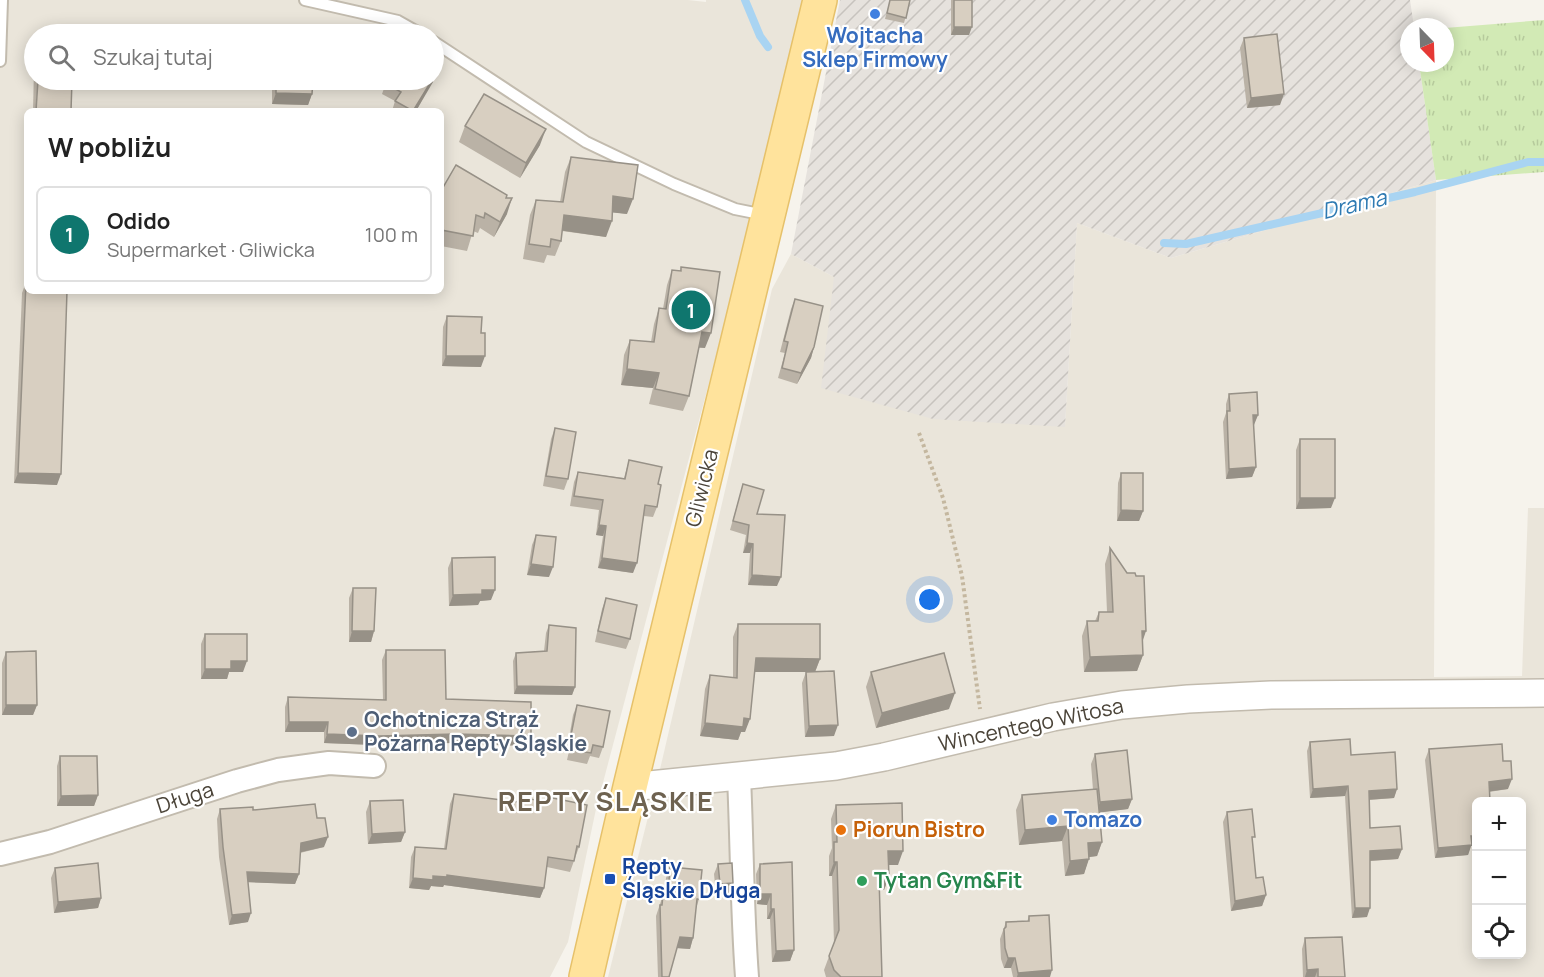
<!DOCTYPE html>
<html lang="pl">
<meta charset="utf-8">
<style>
:root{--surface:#fff;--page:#f2f2f2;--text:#222;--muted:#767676;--line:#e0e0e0;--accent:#0f766e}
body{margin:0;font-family:Manrope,sans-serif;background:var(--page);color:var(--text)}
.controls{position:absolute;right:18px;bottom:18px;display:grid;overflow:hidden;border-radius:9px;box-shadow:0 3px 15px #0003}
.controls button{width:54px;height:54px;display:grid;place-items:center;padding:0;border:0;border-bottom:2px solid var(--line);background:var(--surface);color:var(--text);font:30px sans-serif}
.compass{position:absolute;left:1400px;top:18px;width:54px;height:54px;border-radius:50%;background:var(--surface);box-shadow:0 3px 15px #0003;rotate:157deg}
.you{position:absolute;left:930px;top:600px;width:21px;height:21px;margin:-15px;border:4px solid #fff;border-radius:50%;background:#1a73e8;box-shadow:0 0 0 9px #1a73e833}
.badge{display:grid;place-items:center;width:39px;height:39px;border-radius:50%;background:var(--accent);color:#fff;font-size:20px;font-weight:700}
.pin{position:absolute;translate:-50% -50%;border:3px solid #fff;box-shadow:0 2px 6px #0006}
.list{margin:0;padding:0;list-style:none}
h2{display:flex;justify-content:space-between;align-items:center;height:78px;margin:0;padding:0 24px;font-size:26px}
h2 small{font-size:20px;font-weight:400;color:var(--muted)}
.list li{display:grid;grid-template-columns:39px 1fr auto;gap:18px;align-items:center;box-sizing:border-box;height:96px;margin:0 12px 12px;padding:0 12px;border:2px solid var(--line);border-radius:9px}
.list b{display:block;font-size:22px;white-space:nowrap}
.list p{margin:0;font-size:20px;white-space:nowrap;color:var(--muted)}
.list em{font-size:20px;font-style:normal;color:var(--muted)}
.icon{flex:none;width:33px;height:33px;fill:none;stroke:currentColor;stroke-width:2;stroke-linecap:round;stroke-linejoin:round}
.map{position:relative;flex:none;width:1544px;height:977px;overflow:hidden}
.search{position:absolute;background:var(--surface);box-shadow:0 3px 15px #0003;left:24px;top:24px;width:420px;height:66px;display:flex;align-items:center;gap:15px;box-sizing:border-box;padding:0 21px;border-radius:33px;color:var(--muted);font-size:22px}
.panel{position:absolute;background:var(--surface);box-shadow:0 3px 15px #0003;left:24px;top:108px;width:420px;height:186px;border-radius:9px}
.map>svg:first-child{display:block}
.residential{fill:#eae5da;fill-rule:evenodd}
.industrial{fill:url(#industrial-furrows)}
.grass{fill:url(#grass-tufts)}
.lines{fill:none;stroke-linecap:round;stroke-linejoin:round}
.stream{stroke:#a9d4f2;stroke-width:8}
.service-casing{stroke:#c2bbae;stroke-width:14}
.minor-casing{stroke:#c2bbae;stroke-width:26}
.tertiary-casing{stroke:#c2bbae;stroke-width:30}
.primary-casing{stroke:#e6c16a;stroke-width:36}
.path{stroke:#c4b79f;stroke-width:4;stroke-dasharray:3 3;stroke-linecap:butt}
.service{stroke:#fff;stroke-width:10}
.minor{stroke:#fff;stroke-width:22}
.tertiary{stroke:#fff;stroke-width:27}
.primary{stroke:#ffe39c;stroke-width:33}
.wall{fill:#bab2a6}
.shaded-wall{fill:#979187}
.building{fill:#d8cfc1;stroke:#979187;stroke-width:1.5}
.shop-dot{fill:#3f7fe0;stroke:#fff;stroke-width:2}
.service-dot{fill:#5c6f8a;stroke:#fff;stroke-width:2}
.food-dot{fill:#e8710a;stroke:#fff;stroke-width:2}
.transit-dot{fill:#1a4fb4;stroke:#fff;stroke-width:2}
.leisure-dot{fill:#2e9e5b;stroke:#fff;stroke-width:2}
.labels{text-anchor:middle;stroke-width:4.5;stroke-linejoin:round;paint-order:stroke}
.shop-label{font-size:21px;font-weight:bold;fill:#366cbe;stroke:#fff}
.street-label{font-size:21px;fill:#4b4439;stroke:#fff}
.service-label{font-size:21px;font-weight:bold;fill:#4e5e75;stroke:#fff;text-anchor:start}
.food-label{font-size:21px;font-weight:bold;fill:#c56008;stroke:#fff;text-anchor:start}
.transit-label{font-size:21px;font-weight:bold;fill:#164399;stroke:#fff;text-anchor:start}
.leisure-label{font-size:21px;font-weight:bold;fill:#27864d;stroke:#fff;text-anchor:start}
.water-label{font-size:22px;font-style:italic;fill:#2e7ab2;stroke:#fff}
.district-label{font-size:27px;font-weight:bold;letter-spacing:1.5px;fill:#6e6250;stroke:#fff}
</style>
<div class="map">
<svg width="1544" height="977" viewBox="0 0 1544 977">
<defs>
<pattern id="industrial-furrows" width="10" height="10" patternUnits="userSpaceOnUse" patternTransform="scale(1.5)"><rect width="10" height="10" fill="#e6e2dd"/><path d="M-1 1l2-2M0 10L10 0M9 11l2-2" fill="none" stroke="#c7c3be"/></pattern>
<pattern id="grass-tufts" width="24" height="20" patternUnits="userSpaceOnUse" patternTransform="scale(1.5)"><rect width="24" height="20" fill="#d2eab5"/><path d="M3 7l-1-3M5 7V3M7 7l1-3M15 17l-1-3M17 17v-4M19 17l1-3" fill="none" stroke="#b6ca9c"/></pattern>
</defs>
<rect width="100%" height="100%" fill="#f6f3ec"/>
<!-- residential -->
<g class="residential">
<path d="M0 0H688L706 2V0H805L749 232 596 809 568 942 550 977H0ZM34 34H434V80H34ZM27 111H441V291H27Z"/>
<path d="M1436 180 1434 677 1522 676 1528 508H1544V977H608L661 765 772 289 791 254 834 277 1065 426 1077 223 1171 258ZM1476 802H1522V954H1476Z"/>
</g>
<!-- industrial -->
<polygon class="industrial" points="840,0 1410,0 1414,27 1409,27 1409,63 1419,63 1436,180 1171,258 1077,223 1065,427 933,419 821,388 834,277 791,254"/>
<!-- grass -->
<polygon class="grass" points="1544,20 1544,172 1436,180 1419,63 1445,63 1445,28"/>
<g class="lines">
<!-- stream -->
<g class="stream">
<polyline points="745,0 760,36 768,47"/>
<polyline points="1164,243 1186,244 1415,192 1528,162 1544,162"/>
</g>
<!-- service casing -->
<g class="service-casing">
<g id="service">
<polyline points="305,0 398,21 421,34"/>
<polyline points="434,42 586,142 674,184 735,209 765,215"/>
<polyline points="0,61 2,0"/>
</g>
</g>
<!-- minor casing -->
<g class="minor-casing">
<g id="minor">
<path d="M739 777C742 843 742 910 747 977"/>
<polyline points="0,854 50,842 237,781 278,770 329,763 374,766"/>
</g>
</g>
<!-- tertiary casing -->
<g class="tertiary-casing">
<polyline id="tertiary" points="630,787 836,766 884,757 1053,717 1122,705 1188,699 1271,695 1544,693"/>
</g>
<!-- primary casing -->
<g class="primary-casing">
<polyline id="primary" points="586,977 630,787 820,0"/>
</g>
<!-- path -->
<polyline class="path" points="919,433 943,498 962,576 980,709"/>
<!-- service -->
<use href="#service" class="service"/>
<!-- minor -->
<use href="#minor" class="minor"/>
<!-- tertiary -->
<use href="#tertiary" class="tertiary"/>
<!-- primary -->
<use href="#primary" class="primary"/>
</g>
<!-- wall -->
<g class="wall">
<polygon points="890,0 910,0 904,23 885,19"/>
<polygon points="951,0 972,0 969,35 951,35"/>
<polygon points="1244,38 1280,105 1247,108 1240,48"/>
<polygon points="34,68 34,80 89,80 86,86 72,86 71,111 33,111"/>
<polygon points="272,80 313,80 312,94 308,105 272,104"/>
<polygon points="387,80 433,80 416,111 392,111 395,101 382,94"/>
<polygon points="465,126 540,145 520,178 459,142"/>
<polygon points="571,157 627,214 612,212 606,237 562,231 561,241 555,256 547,255 544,263 523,259 530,215 536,200 560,202 565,172"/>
<polygon points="441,191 506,198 507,214 494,237 480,228 478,233 473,231 467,251 441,246"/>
<polygon points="681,267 705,348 699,348 689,396 683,411 649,404 653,388 621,385 624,355 630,340 651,342 654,324 659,308 663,309 667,285 672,270 680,271"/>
<polygon points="26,282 57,485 14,483 22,293"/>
<polygon points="795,299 814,347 811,358 797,384 778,378 785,353 780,352 791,309"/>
<polygon points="447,316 481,367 442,366 443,327"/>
<polygon points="1229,394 1258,415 1253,425 1256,467 1252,477 1226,479 1223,422 1226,413 1226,404"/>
<polygon points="555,428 568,479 564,490 543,486 551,439"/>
<polygon points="1300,439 1331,508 1296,509 1296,450"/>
<polygon points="629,460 658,484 657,507 653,517 644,516 633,573 598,568 603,536 596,535 599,510 570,506 574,482 578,472 624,478"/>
<polygon points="1121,473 1143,511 1139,521 1117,521 1118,483"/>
<polygon points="743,484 757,514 777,586 748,585 750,553 743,553 746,535 730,530"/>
<polygon points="536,535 549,577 527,575 532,545"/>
<polygon points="1110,548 1142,642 1143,655 1137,671 1084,672 1082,636 1087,621 1095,621 1099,612 1107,612 1105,564"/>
<polygon points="452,558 491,600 480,601 478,605 449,606 448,568"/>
<polygon points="353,588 374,631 371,642 349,642 349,598"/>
<polygon points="606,598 630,639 626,649 595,642 602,609"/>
<polygon points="738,624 820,659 815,672 834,736 805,737 802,683 806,672 813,672 755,672 745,732 741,732 738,740 700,736 705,689 710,675 733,678 733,637"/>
<polygon points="549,625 575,687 572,695 514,694 513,661 516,653 544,651 546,633"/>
<polygon points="205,634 243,672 229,672 227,679 201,679 201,644"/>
<polygon points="386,650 446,699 531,736 528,746 452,743 375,745 324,743 324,732 285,732 285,707 288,697 383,700 382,660"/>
<polygon points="6,652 37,705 33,715 2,715 2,663"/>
<polygon points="871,672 949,709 876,728 866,687"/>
<polygon points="577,705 603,747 599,758 590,756 587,764 567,760 569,751 567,750 573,715"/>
<polygon points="1310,742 1351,755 1397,789 1394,798 1369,800 1370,828 1402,849 1398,859 1370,861 1367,917 1352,918 1345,796 1310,798 1307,751"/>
<polygon points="1429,749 1503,761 1508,789 1489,792 1468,855 1435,858 1425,760"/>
<polygon points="1095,754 1132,799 1128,809 1100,812 1102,842 1097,856 1089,857 1084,874 1065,876 1062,841 1019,845 1016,810 1022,795 1093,790 1091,764"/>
<polygon points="60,756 98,795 94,806 57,806 57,766"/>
<polygon points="454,794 517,802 519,797 546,802 548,797 579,847 570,872 547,867 544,888 540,898 444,885 443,887 431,886 429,890 409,888 411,857 415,847 444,849 450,804"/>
<polygon points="370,801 405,832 401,842 368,844 366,812"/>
<polygon points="836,805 898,865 889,865 889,877 884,890 879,890 882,977 826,977 824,970 834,943 832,876 829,876 829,856 832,848 831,819"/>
<polygon points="220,809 253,810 317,818 324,847 300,853 299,874 295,884 248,882 248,922 229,925 219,857 217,819"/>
<polygon points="1227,812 1252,843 1256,878 1266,895 1262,906 1231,911 1223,822"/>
<polygon points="718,864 729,893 716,894 714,874"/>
<polygon points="760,864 794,950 790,961 772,962 770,919 767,919 767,905 757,904 756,874"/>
<polygon points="670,867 699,899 696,909 693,938 690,949 677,948 669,977 658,977 656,916 663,895 665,895 666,878"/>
<polygon points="55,868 101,898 98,908 54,913 51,878"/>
<polygon points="1029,916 1050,977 1013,977 1011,968 1004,968 1001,959 1000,939 1006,922 1027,922"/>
<polygon points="1305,938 1345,977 1303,977 1302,949"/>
</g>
<!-- shaded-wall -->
<g class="shaded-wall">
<polygon points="954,27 972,27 969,35 951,35"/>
<polygon points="71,80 89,80 86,86 68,86"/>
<polygon points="432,80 433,80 433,82 416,111 413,111"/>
<polygon points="276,93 312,94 308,105 272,104"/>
<polygon points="1284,94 1280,105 1247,108 1251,98"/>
<polygon points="546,129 540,145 520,178 526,163"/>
<polygon points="613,196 633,199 627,214 608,212"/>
<polygon points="512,198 507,214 494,237 500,222"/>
<polygon points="564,215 612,221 606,237 558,230"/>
<polygon points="702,332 711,333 705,348 697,347"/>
<polygon points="814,347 811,358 797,384 801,373"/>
<polygon points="446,356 485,356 481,367 442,366"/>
<polygon points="627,369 659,373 653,388 621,385"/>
<polygon points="1253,415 1258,415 1254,425 1249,426"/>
<polygon points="1256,467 1252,477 1226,479 1229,469"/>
<polygon points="18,473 61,474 57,485 14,483"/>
<polygon points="1300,498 1335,498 1331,508 1296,509"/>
<polygon points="1121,510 1143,511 1139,521 1117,521"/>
<polygon points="599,525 606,526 603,536 596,535"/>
<polygon points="747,543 753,544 750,553 743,553"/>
<polygon points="602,558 637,563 633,573 598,568"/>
<polygon points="531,564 553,567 549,577 527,575"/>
<polygon points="752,575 781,577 777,586 748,585"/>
<polygon points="482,590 495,590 491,600 480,601 478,605 449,606 453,595"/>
<polygon points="352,631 374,631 371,642 349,642"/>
<polygon points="1142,631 1146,631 1141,646"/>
<polygon points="1143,655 1137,671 1084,672 1090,657"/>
<polygon points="756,658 820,659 815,672 751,672"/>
<polygon points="231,661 247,661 243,672 229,672 227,679 201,679 205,669"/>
<polygon points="517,686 575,687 572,695 514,694"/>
<polygon points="955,693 949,709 876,728 882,713"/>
<polygon points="6,705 37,705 33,715 2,715"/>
<polygon points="744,718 750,719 745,732 741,732 738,740 700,736 705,723"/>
<polygon points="289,722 328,722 324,732 285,732"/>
<polygon points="838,725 834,736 805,737 809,726"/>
<polygon points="327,734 456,734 531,736 528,746 452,743 375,745 324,743"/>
<polygon points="1512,779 1508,789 1485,792 1489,782"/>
<polygon points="1348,786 1345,796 1310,798 1313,789"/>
<polygon points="1397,789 1394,798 1365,800 1369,791"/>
<polygon points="98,795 94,806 57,806 61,796"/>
<polygon points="1132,799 1128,809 1096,813 1100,802"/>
<polygon points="1068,826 1062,841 1019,845 1025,830"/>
<polygon points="405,832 401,842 368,844 372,834"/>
<polygon points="1471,836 1476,836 1476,846 1471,846 1468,855 1435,858 1438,848"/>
<polygon points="328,837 324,847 297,853 301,843"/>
<polygon points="1102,842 1097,856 1082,858 1088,843"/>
<polygon points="1402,849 1398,859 1367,861 1370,851"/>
<polygon points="888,851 903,851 898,865 883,865"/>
<polygon points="1089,859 1084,874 1065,876 1070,861"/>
<polygon points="834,862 837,862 832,876 829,876"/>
<polygon points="247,872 299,874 295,884 243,882"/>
<polygon points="447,875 544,888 540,898 444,885 443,887 431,886 429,890 409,888 413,878"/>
<polygon points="879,877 889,877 884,890 873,890"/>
<polygon points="733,883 729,893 716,894 720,884"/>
<polygon points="760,894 771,894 767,905 757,904"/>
<polygon points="1266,895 1262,906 1231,911 1235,901"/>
<polygon points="101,898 98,908 54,913 58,902"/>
<polygon points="1355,908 1370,908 1367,917 1352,918"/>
<polygon points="771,909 774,909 770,919 767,919"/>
<polygon points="251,913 248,922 229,925 232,915"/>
<polygon points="680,937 693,938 690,949 676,948"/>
<polygon points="794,950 790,961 772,962 776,951"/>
<polygon points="1008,958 1015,958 1011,968 1004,968"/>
<polygon points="1318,969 1315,977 1305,977 1307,970"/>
<polygon points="1052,970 1050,977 1017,977 1018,973"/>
</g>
<!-- building -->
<g class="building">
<polygon points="890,0 910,0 906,18 887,13"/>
<rect x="954" y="0" width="18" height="27"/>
<polygon points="47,29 80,30 80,34 46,34"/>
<polygon points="1277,34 1284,94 1251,98 1244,38"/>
<polygon points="38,80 72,80 71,111 36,111"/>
<polygon points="276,80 313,80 312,94 276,93"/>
<polygon points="387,80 432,80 413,111 395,101 401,92 385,83"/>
<polygon points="484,94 546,129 526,163 465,126"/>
<polygon points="571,157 638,165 633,199 613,196 612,221 564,215 561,241 551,239 550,247 529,244 536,200 563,202"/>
<polygon points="456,165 507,195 506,198 512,198 500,222 485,213 484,218 476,215 473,236 441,230 441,232 441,191"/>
<polygon points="681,267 720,272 711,333 702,332 689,396 655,389 659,373 627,369 630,340 654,342 659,308 666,309 672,270 681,271"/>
<polygon points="26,282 27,282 27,291 67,291 61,474 18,473"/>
<polygon points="795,299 823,306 814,347 801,373 782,368 788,342 784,341"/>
<polygon points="447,316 482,317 481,333 485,333 485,356 446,356"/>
<polygon points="1257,392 1258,415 1253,415 1256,467 1229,469 1227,411 1230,411 1229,394"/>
<polygon points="555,428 576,432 568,479 546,476"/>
<rect x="1300" y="439" width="35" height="59"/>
<polygon points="629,460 662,467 658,484 661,485 657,507 645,505 637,563 602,558 606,526 599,525 603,500 574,496 578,472 625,479"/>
<polygon points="1121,473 1143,473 1143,511 1121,510"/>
<polygon points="743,484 764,490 757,514 785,515 781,577 752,575 753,544 747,543 749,525 733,521"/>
<polygon points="536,535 556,537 553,567 531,564"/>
<polygon points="1110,548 1127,573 1135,573 1136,576 1144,576 1146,631 1142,631 1143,655 1090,657 1087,621 1098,621 1099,612 1113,612"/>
<polygon points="495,557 495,590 482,590 482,594 453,595 452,558"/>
<polygon points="353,588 376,588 374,631 352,631"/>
<polygon points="606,598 637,605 630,639 598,631"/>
<polygon points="738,624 820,624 820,659 756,658 750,719 744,718 743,727 705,723 710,675 737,678"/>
<polygon points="549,625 576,628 575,687 517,686 516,653 547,651"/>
<polygon points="205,634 247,634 247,661 231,661 231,669 205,669"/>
<polygon points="386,650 445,650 446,699 531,702 531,736 456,734 379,736 327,734 328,722 289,722 288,697 386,700"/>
<polygon points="36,651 37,705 6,705 6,652"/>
<polygon points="944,653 955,693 882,713 871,672"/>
<polygon points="834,671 838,725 809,726 806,672"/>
<polygon points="577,705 610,711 603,747 593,745 591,753 571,750 573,741 570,740"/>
<polygon points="1350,739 1351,755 1395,752 1397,789 1369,791 1370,828 1400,826 1402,849 1370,851 1370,908 1355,908 1348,786 1313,789 1310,742"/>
<polygon points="1502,744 1503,761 1511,761 1512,779 1489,782 1490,801 1476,801 1476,836 1471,836 1472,845 1438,848 1429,749"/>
<polygon points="1127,750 1132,799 1100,802 1095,754"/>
<polygon points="60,756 97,756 98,795 61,796"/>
<polygon points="1097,789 1102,842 1088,843 1089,859 1070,861 1068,826 1025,830 1022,795"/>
<polygon points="454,794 518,802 519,797 547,802 548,797 587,805 579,847 577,846 574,861 548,857 544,888 447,875 447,877 433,876 433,880 413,878 415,847 446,849"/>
<polygon points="403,800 405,832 372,834 370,801"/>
<polygon points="902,803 903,851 888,851 889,877 879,877 882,977 841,977 834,970 829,956 839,930 837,862 834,862 834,842 837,842 836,805"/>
<polygon points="315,804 317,818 325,818 328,837 301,843 299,874 247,872 251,913 232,915 223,847 220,809 253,807 253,810"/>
<polygon points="1252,809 1255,837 1252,837 1256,878 1263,877 1266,895 1235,901 1227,812"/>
<polygon points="792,862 794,950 776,951 774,909 771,909 771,894 760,894 760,864"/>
<polygon points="98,863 101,898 58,902 55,868"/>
<polygon points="732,863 733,883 720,884 718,864"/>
<polygon points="670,867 702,870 699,899 697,899 693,938 680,937 669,977 662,977 660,905 662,905 663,895 668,895"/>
<polygon points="1049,915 1052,970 1018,973 1015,958 1008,958 1005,948 1004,929 1006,927 1006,922 1029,921 1029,916"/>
<polygon points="1342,937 1345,977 1318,977 1318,969 1307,970 1305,938"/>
</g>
<!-- markers -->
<g class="shop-dot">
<circle cx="875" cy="14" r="6"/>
<circle cx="1052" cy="820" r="6"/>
</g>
<circle class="service-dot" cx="352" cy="732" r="6"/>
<circle class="food-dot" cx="841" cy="830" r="6"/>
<rect class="transit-dot" x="604" y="873" width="12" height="12" rx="3"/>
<circle class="leisure-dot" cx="862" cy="881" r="6"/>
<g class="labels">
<!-- shop labels -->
<g class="shop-label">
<text x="875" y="43">Wojtacha<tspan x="875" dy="24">Sklep Firmowy</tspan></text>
<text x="1064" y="827" text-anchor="start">Tomazo</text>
</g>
<!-- street labels -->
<g class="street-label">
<text transform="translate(702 488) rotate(-76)" y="7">Gliwicka</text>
<text transform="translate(1031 725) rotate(-12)" y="7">Wincentego Witosa</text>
<text transform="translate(185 798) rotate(-18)" y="7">Długa</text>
</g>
<!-- service labels -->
<g class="service-label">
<text x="364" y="727">Ochotnicza Straż<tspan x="364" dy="24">Pożarna Repty Śląskie</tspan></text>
</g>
<!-- food labels -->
<g class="food-label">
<text x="853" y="837">Piorun Bistro</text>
</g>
<!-- transit labels -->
<g class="transit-label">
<text x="622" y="874">Repty<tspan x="622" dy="24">Śląskie Długa</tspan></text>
</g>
<!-- leisure labels -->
<g class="leisure-label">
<text x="874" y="888">Tytan Gym&amp;Fit</text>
</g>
<!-- water labels -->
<g class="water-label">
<text transform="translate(1354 204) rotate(-13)" y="8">Drama</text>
</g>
<!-- district labels -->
<g class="district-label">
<text x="606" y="811">REPTY ŚLĄSKIE</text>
</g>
</g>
</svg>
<div class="controls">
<button>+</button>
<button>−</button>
<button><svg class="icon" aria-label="locate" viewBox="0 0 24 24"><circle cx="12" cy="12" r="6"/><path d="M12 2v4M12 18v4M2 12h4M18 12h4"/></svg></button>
</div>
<svg class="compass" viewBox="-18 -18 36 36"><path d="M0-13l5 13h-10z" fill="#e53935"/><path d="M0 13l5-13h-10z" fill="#767676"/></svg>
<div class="you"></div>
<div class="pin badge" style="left:691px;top:310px">1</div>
<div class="search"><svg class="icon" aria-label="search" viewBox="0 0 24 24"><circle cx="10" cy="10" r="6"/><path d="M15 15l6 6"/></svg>Szukaj tutaj</div>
<section class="panel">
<h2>W pobliżu<small></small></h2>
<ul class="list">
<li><span class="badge">1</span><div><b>Odido</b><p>Supermarket · Gliwicka</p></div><em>100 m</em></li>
</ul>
</section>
</div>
